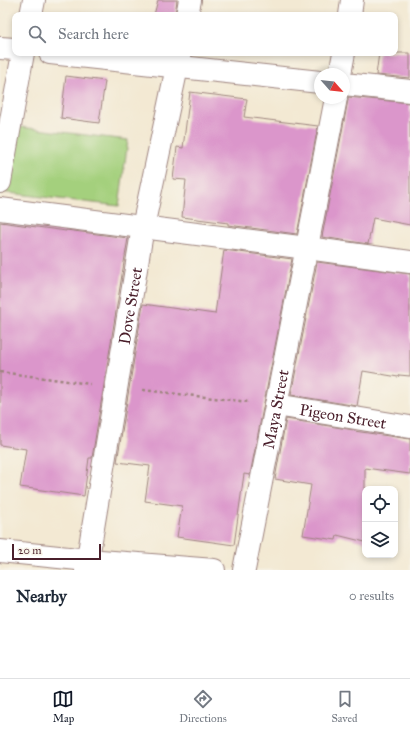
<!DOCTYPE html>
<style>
:root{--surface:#fff;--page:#f6f6f7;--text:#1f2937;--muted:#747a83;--line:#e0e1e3;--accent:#111827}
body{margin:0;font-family:"IM FELL Great Primer",serif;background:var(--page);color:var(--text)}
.controls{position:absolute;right:12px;bottom:12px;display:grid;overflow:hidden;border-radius:8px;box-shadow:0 2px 6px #0003}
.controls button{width:36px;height:36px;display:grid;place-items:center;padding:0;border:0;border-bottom:1px solid var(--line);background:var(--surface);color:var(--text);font:20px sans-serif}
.compass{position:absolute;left:314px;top:68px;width:36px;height:36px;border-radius:50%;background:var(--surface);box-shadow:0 2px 6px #0003;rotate:117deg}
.scale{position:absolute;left:12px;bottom:10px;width:89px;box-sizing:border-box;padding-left:4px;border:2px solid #4a1f2b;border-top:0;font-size:11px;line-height:14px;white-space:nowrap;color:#4a1f2b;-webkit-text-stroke:3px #f7f3e8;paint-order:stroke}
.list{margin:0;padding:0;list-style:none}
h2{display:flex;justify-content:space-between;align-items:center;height:52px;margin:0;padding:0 16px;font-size:17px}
h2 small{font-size:13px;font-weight:400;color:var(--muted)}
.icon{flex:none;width:22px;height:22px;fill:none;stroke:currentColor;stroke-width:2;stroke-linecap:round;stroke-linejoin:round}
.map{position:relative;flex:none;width:410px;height:570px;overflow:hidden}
.search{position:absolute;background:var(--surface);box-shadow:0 2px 6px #0003;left:12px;right:12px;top:12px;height:44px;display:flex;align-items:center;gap:10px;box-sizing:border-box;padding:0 14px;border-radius:8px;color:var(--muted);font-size:15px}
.sheet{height:108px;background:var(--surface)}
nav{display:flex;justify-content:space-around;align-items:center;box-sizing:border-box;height:56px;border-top:1px solid var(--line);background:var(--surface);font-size:11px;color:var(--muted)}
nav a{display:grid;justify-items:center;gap:2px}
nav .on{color:var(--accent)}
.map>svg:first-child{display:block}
.green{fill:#a4d07d;stroke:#777854}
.building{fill:#db96cb}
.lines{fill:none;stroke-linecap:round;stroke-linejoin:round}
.minor-casing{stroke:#9e847f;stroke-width:24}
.path{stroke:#9e847f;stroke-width:2.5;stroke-dasharray:3 3;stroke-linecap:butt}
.minor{stroke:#fff;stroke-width:22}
.labels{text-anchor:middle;stroke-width:4;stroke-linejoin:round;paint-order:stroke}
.street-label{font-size:16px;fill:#4a1f2b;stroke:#f7f3e8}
</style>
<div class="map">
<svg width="410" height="570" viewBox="0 0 410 570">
<rect width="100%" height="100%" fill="#f7f3e8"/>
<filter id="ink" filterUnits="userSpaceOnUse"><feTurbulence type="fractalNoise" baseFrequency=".025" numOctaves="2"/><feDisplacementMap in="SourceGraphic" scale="8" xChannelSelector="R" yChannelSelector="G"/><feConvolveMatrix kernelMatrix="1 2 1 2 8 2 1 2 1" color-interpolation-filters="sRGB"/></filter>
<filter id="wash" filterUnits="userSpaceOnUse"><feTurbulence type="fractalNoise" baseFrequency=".012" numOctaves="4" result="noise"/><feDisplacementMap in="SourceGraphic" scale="16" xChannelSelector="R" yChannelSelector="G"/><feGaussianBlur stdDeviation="0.9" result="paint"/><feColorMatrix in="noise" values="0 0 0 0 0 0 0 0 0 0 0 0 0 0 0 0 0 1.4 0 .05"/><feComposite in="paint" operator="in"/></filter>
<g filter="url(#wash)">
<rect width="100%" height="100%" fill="#f3e9d3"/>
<!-- green -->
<polygon class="green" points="3,125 128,140 119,206 0,192"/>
<g id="blocks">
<!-- building -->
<g class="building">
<polygon points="158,0 177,0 175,15 154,15"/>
<polygon points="379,53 410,53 410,78 376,75"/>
<polygon points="66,76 105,81 99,123 61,118"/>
<polygon points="190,92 247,99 244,117 318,126 297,234 228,225 228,223 182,217 186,180 173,179 177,147 183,148"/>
<polygon points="348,97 410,103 410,225 373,218 368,244 322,237 348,100"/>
<polygon points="0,222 66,231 66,230 128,238 92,458 89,458 84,496 20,487 26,449 0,445"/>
<polygon points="224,250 292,259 250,475 244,474 234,545 177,537 182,506 145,501 150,466 117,462 143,304 215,314"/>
<polygon points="317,262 410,274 410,376 399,375 398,377 363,371 357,406 291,395"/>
<polygon points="286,419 354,430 354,431 410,439 410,474 365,468 365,542 337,535 336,540 303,535 311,485 275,479"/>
</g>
</g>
</g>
<g filter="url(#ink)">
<use href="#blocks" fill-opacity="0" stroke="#9e847f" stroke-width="1"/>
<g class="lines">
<!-- minor casing -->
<g class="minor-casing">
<g id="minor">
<polyline points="31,15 34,0"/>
<polyline points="187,15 190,0"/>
<polyline points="350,15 352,0"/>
<polyline points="0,48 15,49"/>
<polyline points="50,53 320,82"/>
<polyline points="340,74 344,53"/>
<polyline points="344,84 410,91"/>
<polyline points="0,182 23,53"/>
<polyline points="0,209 307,248 410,262"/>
<path id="s1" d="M276 405 410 427"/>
<polyline points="0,551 88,560 214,570"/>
<path id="s2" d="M86 570 143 227 180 53"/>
<path id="s3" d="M244 570 336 98"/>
</g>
</g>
<!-- path -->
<g class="path">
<polyline points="0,372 90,384"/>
<polyline points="143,390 249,402"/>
</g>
<!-- minor -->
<use href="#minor" class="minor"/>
</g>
</g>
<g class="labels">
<!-- street labels -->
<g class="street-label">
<text dy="6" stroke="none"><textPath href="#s2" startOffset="268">Dove Street</textPath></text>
<text dy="6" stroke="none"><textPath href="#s3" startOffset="164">Maya Street</textPath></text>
<text dy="6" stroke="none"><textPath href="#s1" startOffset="68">Pigeon Street</textPath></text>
</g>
</g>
</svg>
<div class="controls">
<button><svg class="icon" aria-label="locate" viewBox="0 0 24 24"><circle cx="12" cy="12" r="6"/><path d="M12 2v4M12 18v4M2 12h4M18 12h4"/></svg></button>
<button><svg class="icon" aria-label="layers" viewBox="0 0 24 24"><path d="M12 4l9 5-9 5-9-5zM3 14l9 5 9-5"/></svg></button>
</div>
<svg class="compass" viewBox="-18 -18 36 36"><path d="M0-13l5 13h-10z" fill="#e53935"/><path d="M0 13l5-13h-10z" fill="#747a83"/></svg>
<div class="scale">20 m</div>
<div class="search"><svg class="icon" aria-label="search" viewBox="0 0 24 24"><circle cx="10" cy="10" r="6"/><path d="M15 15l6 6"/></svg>Search here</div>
</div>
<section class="sheet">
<h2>Nearby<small>0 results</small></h2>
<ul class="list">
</ul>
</section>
<nav>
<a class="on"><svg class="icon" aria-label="map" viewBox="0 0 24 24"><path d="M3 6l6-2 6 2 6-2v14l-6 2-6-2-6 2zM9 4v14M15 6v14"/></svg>Map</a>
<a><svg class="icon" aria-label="directions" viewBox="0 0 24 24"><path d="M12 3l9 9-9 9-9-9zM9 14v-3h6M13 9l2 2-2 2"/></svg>Directions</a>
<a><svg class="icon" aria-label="saved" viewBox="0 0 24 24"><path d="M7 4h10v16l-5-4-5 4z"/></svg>Saved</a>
</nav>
